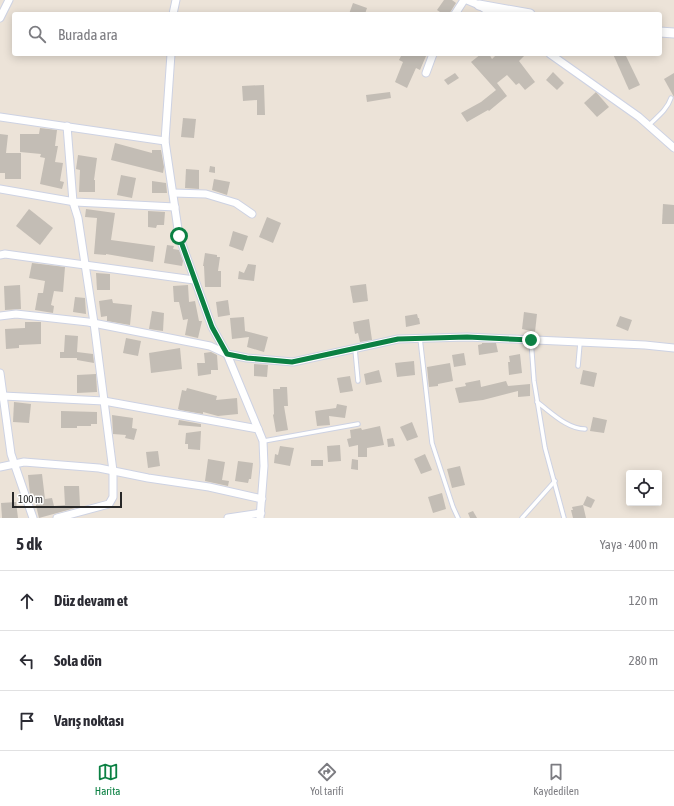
<!DOCTYPE html>
<html lang="tr">
<meta charset="utf-8">
<style>
:root{--surface:#fff;--page:#f7f7f7;--text:#2b2b33;--muted:#7c7c81;--line:#e1e1e2;--accent:#0b8043}
body{margin:0;font-family:"Asap Condensed",sans-serif;background:var(--page);color:var(--text)}
.controls{position:absolute;right:12px;bottom:12px;display:grid;overflow:hidden;border-radius:4px;box-shadow:0 2px 10px #0003}
.controls button{width:36px;height:36px;display:grid;place-items:center;padding:0;border:0;border-bottom:1px solid var(--line);background:var(--surface);color:var(--text);font:20px sans-serif}
.scale{position:absolute;left:12px;bottom:10px;width:110px;box-sizing:border-box;padding-left:4px;border:2px solid #282828;border-top:0;font-size:11px;line-height:14px;white-space:nowrap;color:#282828;-webkit-text-stroke:3px #fff;paint-order:stroke}
.stop{position:absolute;width:12px;height:12px;margin:-9px;border:3px solid #0b8043;border-radius:50%;background:#fff}
.stop.end{background:#0b8043;border-color:#fff;box-shadow:0 1px 4px #0008}
.list{margin:0;padding:0;list-style:none}
h2{display:flex;justify-content:space-between;align-items:center;height:52px;margin:0;padding:0 16px;font-size:17px}
h2 small{font-size:13px;font-weight:400;color:var(--muted)}
.list li{display:grid;grid-template-columns:26px 1fr auto;gap:12px;align-items:center;box-sizing:border-box;height:60px;padding:0 16px;border-top:1px solid var(--line)}
.list b{display:block;font-size:15px;white-space:nowrap}
.list em{font-size:13px;font-style:normal;color:var(--muted)}
.icon{flex:none;width:22px;height:22px;fill:none;stroke:currentColor;stroke-width:2;stroke-linecap:round;stroke-linejoin:round}
.map{position:relative;flex:none;width:674px;height:518px;overflow:hidden}
.search{position:absolute;background:var(--surface);box-shadow:0 2px 10px #0003;left:12px;right:12px;top:12px;height:44px;display:flex;align-items:center;gap:10px;box-sizing:border-box;padding:0 14px;border-radius:4px;color:var(--muted);font-size:15px}
.sheet{height:232px;background:var(--surface)}
nav{display:flex;justify-content:space-around;align-items:center;box-sizing:border-box;height:56px;border-top:1px solid var(--line);background:var(--surface);font-size:11px;color:var(--muted)}
nav a{display:grid;justify-items:center;gap:2px}
nav .on{color:var(--accent)}
.map>svg:first-child{display:block}
.building{fill:#c3bdb5}
.lines{fill:none;stroke-linecap:round;stroke-linejoin:round}
.lane-casing{stroke:#cdd2e3;stroke-width:5.5}
.street-casing{stroke:#cdd2e3;stroke-width:9}
.secondary-casing{stroke:#cdd2e3;stroke-width:11}
.lane{stroke:#fff;stroke-width:3.5}
.street{stroke:#fff;stroke-width:7}
.secondary{stroke:#fff;stroke-width:9}
.route{stroke:#0b8043;stroke-width:5}
</style>
<div class="map">
<svg width="674" height="518" viewBox="0 0 674 518">
<rect width="100%" height="100%" fill="#ece3d8"/>
<!-- building -->
<g class="building">
<polygon points="444,0 452,0 456,3 449,14 443,14 437,10"/>
<polygon points="353,3 367,8 365,14 349,14"/>
<polygon points="402,54 422,54 426,56 420,70 416,68 407,88 395,82 403,62 399,60"/>
<polygon points="481,54 489,54 492,59 497,54 526,54 519,61 535,82 525,90 519,83 516,85 507,75 497,83 507,96 489,111 488,110 467,122 461,113 481,102 496,90 471,62"/>
<polygon points="613,54 625,54 640,85 629,90"/>
<polygon points="553,72 564,83 557,90 546,80"/>
<polygon points="455,73 459,78 448,85 444,80"/>
<polygon points="674,73 674,97 664,79"/>
<polygon points="264,85 265,115 257,115 257,100 243,101 242,86"/>
<polygon points="390,92 391,98 367,102 366,95"/>
<polygon points="596,92 609,107 597,117 584,103"/>
<polygon points="183,118 196,119 194,138 181,137"/>
<polygon points="40,128 57,130 55,146 58,146 55,162 63,163 60,181 64,182 62,189 40,184 45,158 40,157 41,154 20,152 20,134 39,134"/>
<polygon points="0,134 8,135 6,153 21,153 21,179 5,179 5,173 0,173"/>
<polygon points="115,143 152,153 152,150 161,150 164,167 163,173 111,160"/>
<polygon points="78,155 97,158 94,180 95,180 95,192 79,192 80,170 76,169"/>
<polygon points="210,166 215,167 215,173 209,172"/>
<polygon points="186,169 199,170 199,189 185,188"/>
<polygon points="121,175 136,178 132,198 117,195"/>
<polygon points="214,179 230,182 227,195 212,190"/>
<polygon points="152,181 166,183 167,193 152,193"/>
<polygon points="663,204 674,205 674,224 662,224"/>
<polygon points="29,209 53,228 40,245 16,226"/>
<polygon points="86,209 115,213 111,240 155,246 153,262 106,254 106,255 94,254 97,218 85,217"/>
<polygon points="148,211 165,212 164,225 157,225 156,228 148,227"/>
<polygon points="267,217 281,223 273,243 259,237"/>
<polygon points="233,231 248,236 243,251 229,246"/>
<polygon points="167,245 174,246 173,249 179,250 183,261 182,266 164,263"/>
<polygon points="205,253 217,255 217,257 220,257 218,271 221,271 221,287 205,287 204,266 203,266"/>
<polygon points="32,263 65,267 63,292 54,291 51,305 54,306 53,313 35,310 38,293 43,293 45,281 29,278"/>
<polygon points="248,264 256,265 254,281 238,279 239,271 244,273"/>
<polygon points="96,273 110,274 110,290 97,290"/>
<polygon points="366,284 368,301 353,303 350,286"/>
<polygon points="20,285 21,309 5,310 4,286"/>
<polygon points="188,285 189,302 195,301 199,321 202,321 198,338 185,335 188,319 183,320 179,302 174,302 173,286"/>
<polygon points="75,297 85,298 86,314 73,312"/>
<polygon points="112,299 113,303 132,305 130,325 107,321 107,316 101,317 99,301"/>
<polygon points="228,300 230,315 218,317 216,302"/>
<polygon points="152,311 164,313 163,331 149,329"/>
<polygon points="524,312 537,314 535,332 522,329"/>
<polygon points="417,314 418,318 419,318 420,324 406,327 405,316"/>
<polygon points="620,316 632,320 628,331 616,326"/>
<polygon points="244,317 245,331 268,337 264,352 247,347 249,337 232,339 230,318"/>
<polygon points="369,319 372,340 360,342 358,333 355,334 353,322"/>
<polygon points="25,322 41,322 41,344 19,345 19,348 6,349 5,329 25,328"/>
<polygon points="65,335 78,336 77,352 93,354 94,363 77,360 77,358 60,358 60,352 64,352"/>
<polygon points="126,338 141,341 138,356 123,353"/>
<polygon points="482,343 496,343 498,352 479,355 478,345 482,344"/>
<polygon points="180,348 182,369 151,373 149,353"/>
<polygon points="211,352 217,355 218,370 211,370 211,374 198,376 197,363 205,363 204,353"/>
<polygon points="464,353 466,365 454,367 452,355"/>
<polygon points="520,354 522,373 509,375 508,362 510,362 509,356"/>
<polygon points="414,361 415,375 397,377 395,363"/>
<polygon points="450,363 453,381 438,384 438,386 429,387 427,367"/>
<polygon points="254,364 268,365 267,377 254,376"/>
<polygon points="379,370 382,382 366,385 364,374"/>
<polygon points="583,370 597,373 594,387 580,384"/>
<polygon points="96,374 97,392 77,393 77,375"/>
<polygon points="350,376 353,391 340,393 337,378"/>
<polygon points="480,380 481,387 506,381 508,386 530,384 530,396 518,397 518,391 483,400 459,403 455,388 466,386 465,383"/>
<polygon points="280,387 287,387 288,406 284,406 288,430 276,432 273,415 274,414 273,389 280,389"/>
<polygon points="187,388 217,396 216,400 237,398 238,414 218,416 203,412 203,414 180,410 178,409 182,390 186,391"/>
<polygon points="14,402 31,404 29,423 13,422"/>
<polygon points="337,404 347,406 345,418 329,416 330,425 317,426 315,411 336,408"/>
<polygon points="61,411 97,412 97,424 91,424 91,426 77,426 77,428 61,428"/>
<polygon points="112,415 133,418 132,428 137,429 134,440 125,438 126,435 113,434"/>
<polygon points="593,417 607,420 604,433 590,431"/>
<polygon points="179,420 201,424 201,427 178,425"/>
<polygon points="412,422 418,437 407,441 400,427"/>
<polygon points="380,426 384,445 367,448 367,457 358,457 358,445 349,447 347,439 351,438 350,430 361,428 362,430"/>
<polygon points="201,431 200,450 188,449 188,444 185,444 186,433"/>
<polygon points="393,438 395,446 388,447 387,439"/>
<polygon points="340,445 341,461 328,462 327,446"/>
<polygon points="280,446 294,448 290,466 274,463 275,454 278,455"/>
<polygon points="158,451 160,466 148,468 146,452"/>
<polygon points="425,454 432,470 421,474 414,459"/>
<polygon points="208,459 225,462 222,480 229,481 228,486 205,481"/>
<polygon points="352,459 358,460 358,470 351,469"/>
<rect x="311" y="460" width="12" height="6"/>
<polygon points="238,461 253,463 251,479 249,479 248,483 235,481"/>
<polygon points="460,466 465,485 452,488 447,469"/>
<polygon points="42,474 45,499 52,498 54,506 65,505 64,486 79,486 80,506 74,506 75,508 39,518 33,493 30,494 28,475"/>
<polygon points="442,493 446,509 433,513 428,497"/>
<polygon points="587,496 595,500 591,508 583,505"/>
<polygon points="16,502 18,518 2,518 1,503"/>
<polygon points="583,505 586,518 573,518 571,510 573,510 572,507"/>
<polygon points="473,511 477,518 470,518 468,513"/>
</g>
<g class="lines">
<!-- lane casing -->
<g class="lane-casing">
<g id="lane">
<path d="M649 125C657 117 667 110 671 98"/>
<polyline points="420,338 432,443 453,507 458,518"/>
<polyline points="531,340 534,381 545,448 564,518"/>
<polyline points="355,349 358,381"/>
<polyline points="578,366 580,343"/>
<path d="M537 402C551 412 567 429 585 429"/>
<polyline points="264,441 358,424"/>
<polyline points="522,518 555,481"/>
</g>
</g>
<!-- street casing -->
<g class="street-casing">
<g id="street">
<polyline points="467,0 479,5 493,14"/>
<polyline points="173,14 176,0"/>
<polyline points="455,14 464,0"/>
<polyline points="0,18 9,0"/>
<polyline points="171,54 165,141 179,236 212,327 227,354 263,441 264,466 260,518"/>
<polyline points="550,54 639,117 674,148"/>
<polyline points="426,73 433,54"/>
<polyline points="0,117 165,141"/>
<polyline points="0,189 75,202 175,207"/>
<polyline points="173,193 206,194 236,203 252,214"/>
<polyline points="0,255 5,254 194,280"/>
<polyline points="0,316 16,314 88,322 210,346 227,354 247,358 293,362 398,339 467,337 645,345 674,348"/>
<polyline points="0,373 11,454 33,518"/>
<polyline points="0,397 3,396 104,401 258,429"/>
<polyline points="0,467 24,462 99,468 148,478 209,487 262,499"/>
<polyline points="57,518 109,504 113,497 113,471 94,323 78,218 73,202 67,126"/>
<polyline points="228,518 261,513"/>
</g>
</g>
<!-- secondary casing -->
<g class="secondary-casing">
<g id="secondary">
<polyline points="479,5 530,14"/>
<polyline points="660,32 674,33"/>
</g>
</g>
<!-- lane -->
<use href="#lane" class="lane"/>
<!-- street -->
<use href="#street" class="street"/>
<!-- secondary -->
<use href="#secondary" class="secondary"/>
</g>
<g class="lines">
<!-- route -->
<polyline class="route" points="179,236 212,327 227,354 247,358 292,362 398,339 467,337 531,340"/>
</g>
</svg>
<div class="controls">
<button><svg class="icon" aria-label="locate" viewBox="0 0 24 24"><circle cx="12" cy="12" r="6"/><path d="M12 2v4M12 18v4M2 12h4M18 12h4"/></svg></button>
</div>
<div class="scale">100 m</div>
<div class="stop" style="left:179px;top:236px"></div>
<div class="stop end" style="left:531px;top:340px"></div>
<div class="search"><svg class="icon" aria-label="search" viewBox="0 0 24 24"><circle cx="10" cy="10" r="6"/><path d="M15 15l6 6"/></svg>Burada ara</div>
</div>
<section class="sheet">
<h2>5 dk<small>Yaya · 400 m</small></h2>
<ul class="list">
<li><svg class="icon" aria-label="ahead" viewBox="0 0 24 24"><path d="M12 20V5M6 11l6-6 6 6"/></svg><div><b>Düz devam et</b></div><em>120 m</em></li>
<li><svg class="icon" aria-label="left" viewBox="0 0 24 24"><path d="M17 20v-9H6M10 6l-5 5 5 5"/></svg><div><b>Sola dön</b></div><em>280 m</em></li>
<li><svg class="icon" aria-label="arrive" viewBox="0 0 24 24"><path d="M6 21V4h12l-3 4 3 4H6"/></svg><div><b>Varış noktası</b></div></li>
</ul>
</section>
<nav>
<a class="on"><svg class="icon" aria-label="map" viewBox="0 0 24 24"><path d="M3 6l6-2 6 2 6-2v14l-6 2-6-2-6 2zM9 4v14M15 6v14"/></svg>Harita</a>
<a><svg class="icon" aria-label="directions" viewBox="0 0 24 24"><path d="M12 3l9 9-9 9-9-9zM9 14v-3h6M13 9l2 2-2 2"/></svg>Yol tarifi</a>
<a><svg class="icon" aria-label="saved" viewBox="0 0 24 24"><path d="M7 4h10v16l-5-4-5 4z"/></svg>Kaydedilen</a>
</nav>
